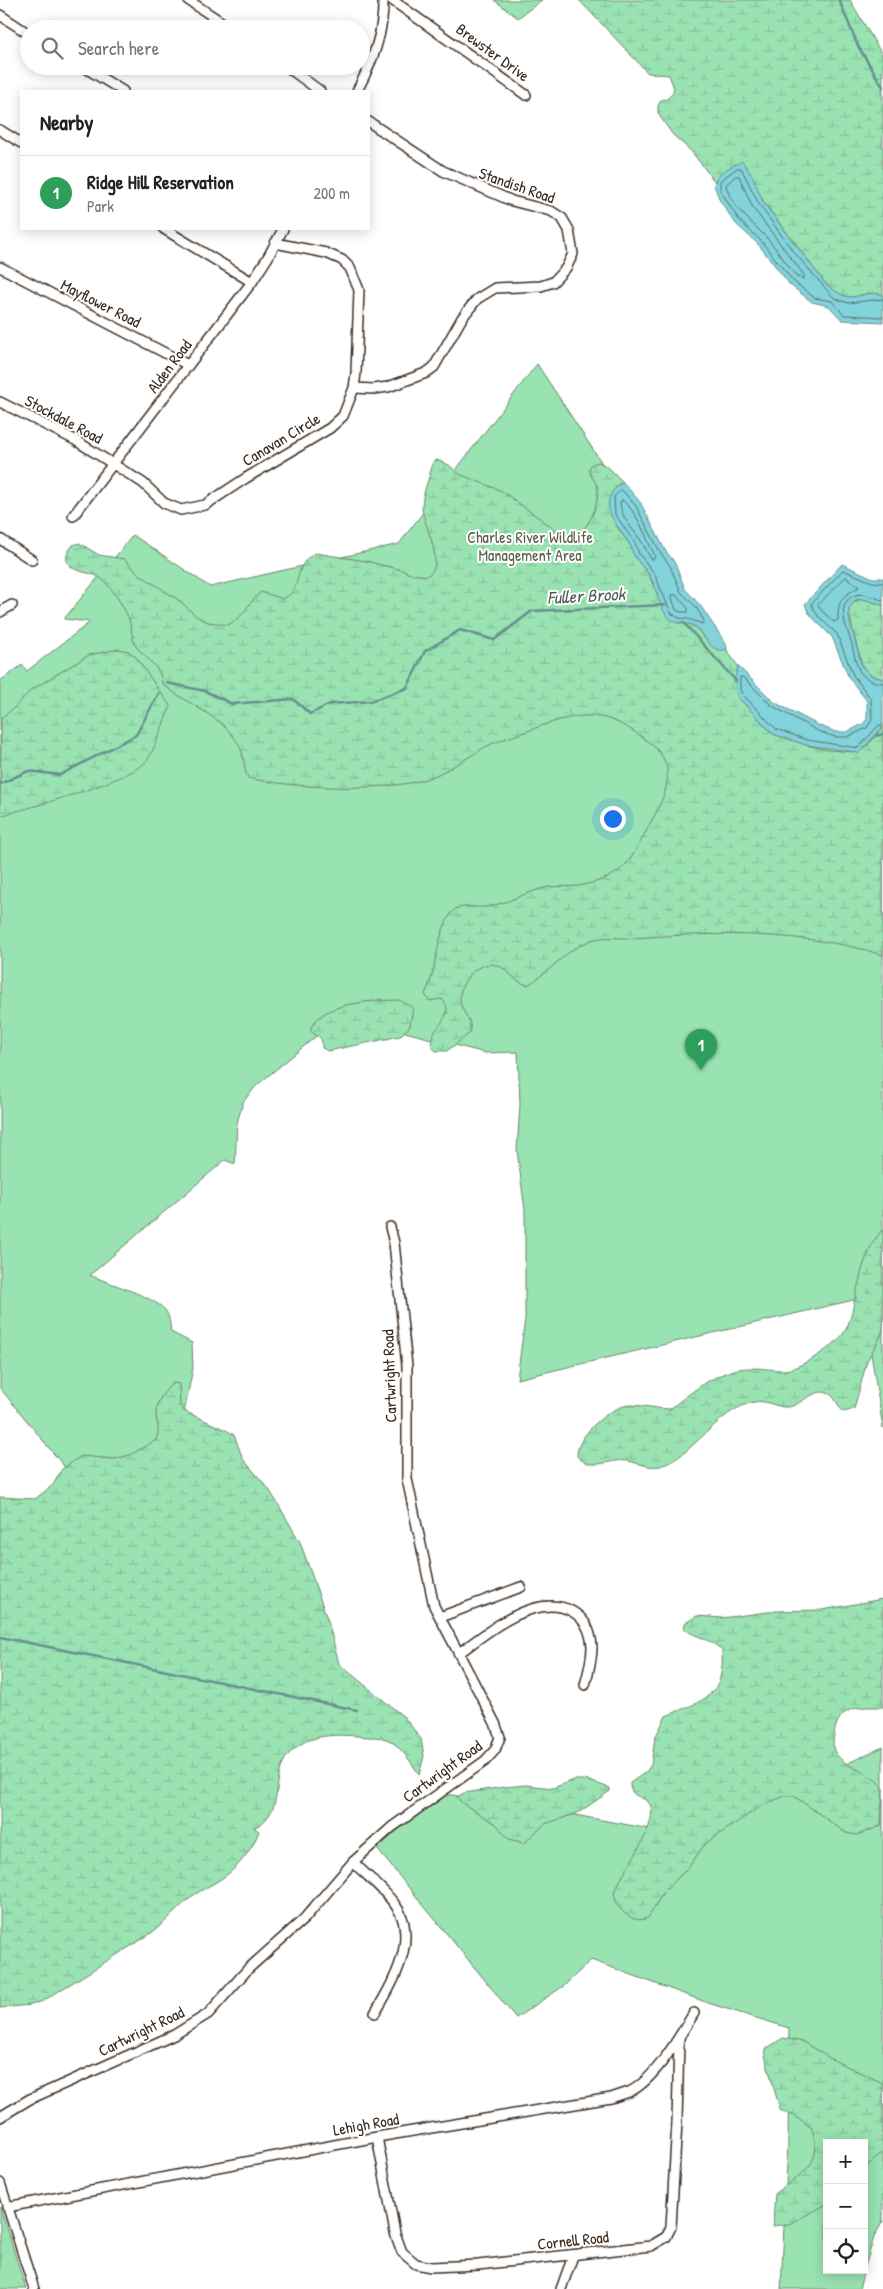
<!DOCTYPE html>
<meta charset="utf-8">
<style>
:root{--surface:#fff;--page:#f6f6f6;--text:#222;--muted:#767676;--line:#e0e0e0;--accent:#c8321e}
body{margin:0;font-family:"Patrick Hand",sans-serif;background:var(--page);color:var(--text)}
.controls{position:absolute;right:15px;bottom:15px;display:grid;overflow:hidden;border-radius:0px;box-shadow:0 2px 12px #0003}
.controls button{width:45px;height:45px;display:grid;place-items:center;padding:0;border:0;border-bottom:1px solid var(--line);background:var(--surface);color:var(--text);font:25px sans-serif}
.you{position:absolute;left:612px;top:818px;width:18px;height:18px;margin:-12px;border:4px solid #fff;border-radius:50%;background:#1a73e8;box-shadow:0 0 0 8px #1a73e833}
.badge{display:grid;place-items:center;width:32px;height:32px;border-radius:50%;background:var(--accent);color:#fff;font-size:16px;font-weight:700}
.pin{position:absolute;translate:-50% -41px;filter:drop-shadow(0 1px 2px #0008)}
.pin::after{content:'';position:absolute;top:26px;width:18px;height:15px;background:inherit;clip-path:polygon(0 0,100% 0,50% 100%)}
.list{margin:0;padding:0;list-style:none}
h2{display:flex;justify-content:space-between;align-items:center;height:65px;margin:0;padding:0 20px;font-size:21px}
h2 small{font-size:16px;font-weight:400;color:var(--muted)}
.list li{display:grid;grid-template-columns:32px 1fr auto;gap:15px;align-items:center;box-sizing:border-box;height:75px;padding:0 20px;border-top:1px solid var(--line)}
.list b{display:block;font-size:19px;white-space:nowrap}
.list p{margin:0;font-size:16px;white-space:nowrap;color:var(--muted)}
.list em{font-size:16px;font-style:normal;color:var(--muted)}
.icon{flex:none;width:28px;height:28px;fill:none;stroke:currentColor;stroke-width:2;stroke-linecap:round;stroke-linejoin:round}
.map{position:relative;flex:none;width:883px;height:2289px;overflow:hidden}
.search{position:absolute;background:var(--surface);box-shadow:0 2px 12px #0003;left:20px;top:20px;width:350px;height:55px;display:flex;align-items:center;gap:12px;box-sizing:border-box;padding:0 18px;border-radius:28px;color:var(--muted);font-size:19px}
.panel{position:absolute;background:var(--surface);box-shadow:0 2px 12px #0003;left:20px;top:90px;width:350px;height:140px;border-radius:0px}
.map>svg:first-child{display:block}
.green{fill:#99e2b2;stroke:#6a8668}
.wetland{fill:url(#wetland-marsh);stroke:#6a8668}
.water{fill:#82d3db;stroke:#668f8f}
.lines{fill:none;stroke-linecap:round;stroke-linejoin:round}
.shore{stroke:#576e6a;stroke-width:1}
.stream{stroke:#668f8f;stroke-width:2.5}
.street-casing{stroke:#3b2a1e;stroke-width:12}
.street{stroke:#fff;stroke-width:9}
.labels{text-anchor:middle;stroke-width:4;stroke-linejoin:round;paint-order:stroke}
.street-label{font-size:16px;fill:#3b2a1e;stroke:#fff}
.park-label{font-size:16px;fill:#57614a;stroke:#fff}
.water-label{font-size:18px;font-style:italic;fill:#505d57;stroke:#fff}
</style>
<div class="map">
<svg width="883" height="2289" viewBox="0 0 883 2289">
<defs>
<pattern id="wetland-marsh" width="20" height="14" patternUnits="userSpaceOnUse" patternTransform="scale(1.25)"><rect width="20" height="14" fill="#99e2b2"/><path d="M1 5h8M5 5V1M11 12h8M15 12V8" fill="none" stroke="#85c299"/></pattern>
</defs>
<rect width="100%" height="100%" fill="#fff"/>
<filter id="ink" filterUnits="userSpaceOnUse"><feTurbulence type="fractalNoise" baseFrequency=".02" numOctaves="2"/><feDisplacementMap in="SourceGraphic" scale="10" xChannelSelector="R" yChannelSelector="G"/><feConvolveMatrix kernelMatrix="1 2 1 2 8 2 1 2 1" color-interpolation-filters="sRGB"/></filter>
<g filter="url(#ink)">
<!-- green -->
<g class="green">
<polygon points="494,0 542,0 518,18"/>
<path d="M537 364 700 613 716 649 765 707 842 736 883 725V1428L862 1298 517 1379 525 1319V1210L517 1150 520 1105 518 1052 485 1053 386 1027 381 999 349 1009 256 1086 243 1102 237 1123 235 1164 225 1160 90 1275C107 1283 153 1296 165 1310 170 1316 170 1325 171 1332L192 1343 193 1368 171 1478 95 1504 0 1388V681L22 665 27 671 90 622 64 619 133 535 210 587 399 544Z"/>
<polygon points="883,1747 883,2221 874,2237 864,2270 864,2143 827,2143 827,2270 864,2270 859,2289 781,2289 788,2143 789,2028 711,2004 591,1960 565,1985 516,2018 377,1849 412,1817 445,1794 537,1808 688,1836"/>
<polygon points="0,2207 26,2289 0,2289"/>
</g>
<!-- wetland -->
<g class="wetland">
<path d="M579 0H850L883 56V295C855 287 857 311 825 283L763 201 746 166 716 179 715 182 691 151 673 135 663 121 658 113V106L661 100 667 99 672 94 674 88 669 75 648 73Z"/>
<path d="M437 460 449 465 459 474 502 491 557 531C582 548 597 513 598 491 598 482 590 478 589 469L592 464 599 462 609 468 623 482 617 486 615 524 631 546 635 557 649 575 667 616 678 623H687L696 627 704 638 726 649 738 666V697L773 734 806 745 828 750 856 752 867 746 883 727V955C806 931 714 932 634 938 620 939 603 935 589 941 564 951 550 972 528 985 514 983 510 969 496 965 476 959 455 987 461 1005 464 1016 473 1020 470 1033L447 1051H436L432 1047C426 1029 459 1017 442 999L429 1001 425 994C438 969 435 934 453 911 459 904 477 908 485 907 508 904 527 891 549 887 559 886 569 887 578 886 627 877 630 861 652 820 665 796 679 767 652 745 605 706 579 711 525 732 511 737 495 741 482 749 460 762 441 776 415 782 369 791 294 788 248 778 243 768 245 757 239 745 223 715 186 705 162 683 162 668 144 657 136 646 131 638 132 626 128 617 123 605 111 587 102 579 93 571 74 574 68 563 64 557 69 550 73 545L79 543 99 555 124 559 139 574 180 601 196 616 208 622 228 625C247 615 246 604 261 592L283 599C301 590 295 574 305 561 307 558 312 555 315 553L366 561 406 571 407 573 426 576C448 568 423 524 422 508 422 492 430 478 433 462Z"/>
<path d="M863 599 883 605V679C875 677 868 675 863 667 861 663 848 614 849 610 850 602 856 600 863 599Z"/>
<path d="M119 649 128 651 135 656 171 707C162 723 158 743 148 759 136 780 27 808 0 816L1 718 14 708 31 690 64 670 89 655Z"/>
<path d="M399 1000 413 1008 410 1026 400 1036 328 1051 322 1048C322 1033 318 1039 310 1030 321 1001 373 1001 399 1000Z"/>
<path d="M883 1229V1332L867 1361 854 1409 844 1412C837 1407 836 1395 827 1393 814 1388 800 1406 788 1407 777 1408 765 1399 754 1402 716 1410 692 1458 660 1466 645 1469 631 1458 616 1461 601 1463 588 1469 577 1456 576 1436 611 1405 631 1405 644 1405 657 1409 670 1409 689 1394 708 1378 731 1371 749 1365 766 1370 784 1370 800 1369 829 1349 840 1338 849 1328 851 1315 854 1303 860 1277 865 1249 883 1229Z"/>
<path d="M173 1383 179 1384 180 1405 184 1411 226 1430 234 1435 243 1459 268 1488 278 1504 300 1542 328 1621 339 1664 404 1717 421 1739 424 1756 419 1775C413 1764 398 1743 386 1739 381 1737 373 1737 367 1737 340 1734 307 1732 288 1755 273 1773 282 1802 266 1819 263 1823 257 1826 254 1828L259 1831C253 1849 237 1869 221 1879 212 1885 203 1889 194 1895 178 1907 165 1924 147 1936L43 2001 31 2005 0 2008V1497L35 1499 53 1485 62 1469 81 1456 115 1459 130 1455 156 1440C161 1427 156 1425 156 1413 156 1402 165 1390 173 1383Z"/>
<path d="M883 1599V1707C858 1707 838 1705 834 1735 833 1742 832 1749 836 1754 844 1765 857 1768 868 1775 874 1778 878 1783 883 1787L881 1826 857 1835 846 1833 794 1796H785L761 1806 705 1844 688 1868 664 1891 648 1918C631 1925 615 1908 614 1892 623 1872 657 1827 651 1807 648 1795 629 1800 630 1783L646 1772 651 1765 655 1738 666 1716C704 1700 725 1697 722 1650 707 1637 698 1638 684 1629L685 1623 697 1616 721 1618 776 1611 822 1610Z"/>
<polygon points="574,1780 586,1780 610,1788 610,1791 578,1813 545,1824 524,1843 509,1839 496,1824 462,1803 457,1797 464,1793 504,1787 526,1785 553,1788"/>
<path d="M783 2038 803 2042 831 2059 881 2082 883 2084V2152L864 2169V2143H827V2204L789 2224 773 2226 775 2193C800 2175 827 2164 811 2127L795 2116 780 2110 765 2056 766 2049Z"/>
</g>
<!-- water -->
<g class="water">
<path d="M742 161 753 177 763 202 825 283C857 311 856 287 883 295V322L842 320 829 306 812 302 790 285 758 244 736 224 720 201 714 185 716 179 723 171Z"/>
<path d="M623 482 640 502 665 550 675 563 685 589 700 605 726 644 727 649 724 650C709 652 706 635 696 627 687 621 676 626 668 617 659 608 657 587 649 575 645 569 639 563 635 557 632 554 632 547 629 543 615 523 594 501 623 482Z"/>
<polygon points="842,564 873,578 883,578 883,605 863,599 855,600 849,609 849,618 862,667 872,676 883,679 883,727 858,754 856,752 806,745 773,734 738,697 734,681 738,666 774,702 820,726 836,732 847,732 863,724 867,719 867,701 849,678 832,637 815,620 808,612 805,604"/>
</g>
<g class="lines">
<!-- shore -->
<g class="shore">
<path d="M736 176H739L753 208 804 275V279L797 277C786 264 777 249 766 237 751 221 731 207 726 185Z"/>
<polyline points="883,299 848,303 834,298 792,250 759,204 741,168 737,168 720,181 720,190 739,220 761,241 793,281 815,298 832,301 844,315 883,317"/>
<polygon points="622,490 636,506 660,552 670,566 681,592 696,607 704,621 703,624 688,619 679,618 671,613 654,573 639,554 635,543 615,514 614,497"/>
<path d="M622 500C638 511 646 539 655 556L654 559H651C646 551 644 544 639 538 631 527 622 518 620 504Z"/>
<path d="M846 577 859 587C842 597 838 598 838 620L834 622 823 612 818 605Z"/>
<polyline points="883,583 872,582 843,570 811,604 818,616 837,634 853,675 871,699 872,719 867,728 847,737 835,737 818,731 772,706 743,677 740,677 740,688 742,694 776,729 807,740 858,748 878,726 883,724"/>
<polygon points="673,595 676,595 688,608 688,612 681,612 676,610 672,598"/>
<path d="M883 600C873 598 863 591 853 596 834 605 849 632 852 645 854 653 855 661 858 668 862 678 873 683 883 683"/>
</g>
<!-- stream -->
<g class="stream">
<polyline points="839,0 858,46 883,87"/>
<polyline points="683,622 736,681"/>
<polyline points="167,683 205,691 232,704 293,699 310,714 330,704 371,701 407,688 425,651 460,630 494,640 532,611 665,605"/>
<polyline points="875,736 883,734"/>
<polyline points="0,784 28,771 60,775 136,735 159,693"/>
<polyline points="0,1637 357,1710"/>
</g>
<!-- street casing -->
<g class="street-casing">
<g id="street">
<polyline points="188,0 232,29"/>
<polyline points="392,0 526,95"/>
<polyline points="0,15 29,34"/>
<polyline points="82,66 123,91"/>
<polyline points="286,66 320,91"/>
<path d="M357 91C372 62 384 34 383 0"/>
<polyline points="0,130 21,143"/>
<polyline points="164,229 252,282"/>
<polyline points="0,267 188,365"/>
<polyline points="354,388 374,389 388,387 426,373 434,367 462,318 477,299 495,288 541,286 553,282 566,268 573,254 569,230 562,218 551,211 512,201 443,171 369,122"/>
<polyline points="0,402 75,440 143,483 164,503 181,510 205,505 246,478 330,428 343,416 354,388 356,373 359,290 350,268 342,260 326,253 275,243"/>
<polyline points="73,516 252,282 268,257 283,229"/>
<polyline points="0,539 32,560"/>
<polyline points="0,612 12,605"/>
<polyline points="440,1617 521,1587"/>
<path d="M459 1653C481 1637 505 1617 532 1609 563 1600 590 1613 592 1647 592 1661 588 1673 585 1685"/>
<path d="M353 1862C367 1876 385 1890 396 1906 419 1938 393 1984 375 2013"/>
<polyline points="0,2117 30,2099 174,2035 208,2014 248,1969 304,1919 353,1862 392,1827 485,1761 495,1750 500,1737 495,1723 434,1606 407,1479 407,1366 394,1243 390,1227"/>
<polyline points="377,2137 395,2233 402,2252 416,2264 431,2267 478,2265 651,2246 666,2237 671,2227 677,2122 679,2039"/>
<polyline points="0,2183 34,2289"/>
<path d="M7 2207 377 2137 611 2098C617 2096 623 2094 629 2092 655 2080 679 2037 694 2013"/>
<polyline points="561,2289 573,2256"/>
</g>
</g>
<!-- street -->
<use href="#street" class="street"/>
</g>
</g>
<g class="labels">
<!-- street labels -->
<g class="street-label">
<text transform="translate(493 52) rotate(36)" y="6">Brewster Drive</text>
<text transform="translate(517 185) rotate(19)" y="6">Standish Road</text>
<text transform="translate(101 303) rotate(27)" y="6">Mayflower Road</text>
<text transform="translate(169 366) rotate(-53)" y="6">Alden Road</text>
<text transform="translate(64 419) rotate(28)" y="6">Stockdale Road</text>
<text transform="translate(281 439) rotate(-31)" y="6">Canavan Circle</text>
<text transform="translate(389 1376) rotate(-92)" y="6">Cartwright Road</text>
<text transform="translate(442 1771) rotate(-36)" y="6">Cartwright Road</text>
<text transform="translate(141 2031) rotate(-26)" y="6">Cartwright Road</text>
<text transform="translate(366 2124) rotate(-10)" y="6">Lehigh Road</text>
<text transform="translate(573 2240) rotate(-6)" y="6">Cornell Road</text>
</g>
<!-- park labels -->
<g class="park-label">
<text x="530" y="543">Charles River Wildlife<tspan x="530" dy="18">Management Area</tspan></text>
</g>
<!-- water labels -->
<g class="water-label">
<text transform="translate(586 596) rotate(-3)" y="6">Fuller Brook</text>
</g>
</g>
</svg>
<div class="controls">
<button>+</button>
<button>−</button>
<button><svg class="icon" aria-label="locate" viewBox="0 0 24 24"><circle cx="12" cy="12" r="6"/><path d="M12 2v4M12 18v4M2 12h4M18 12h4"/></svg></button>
</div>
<div class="you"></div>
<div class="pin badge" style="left:701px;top:1070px;background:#2e9e5b">1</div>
<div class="search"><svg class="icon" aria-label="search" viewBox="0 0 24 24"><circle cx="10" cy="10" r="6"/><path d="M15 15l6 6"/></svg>Search here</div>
<section class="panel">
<h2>Nearby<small></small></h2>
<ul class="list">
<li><span class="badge" style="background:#2e9e5b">1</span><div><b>Ridge Hill Reservation</b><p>Park</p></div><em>200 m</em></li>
</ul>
</section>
</div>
